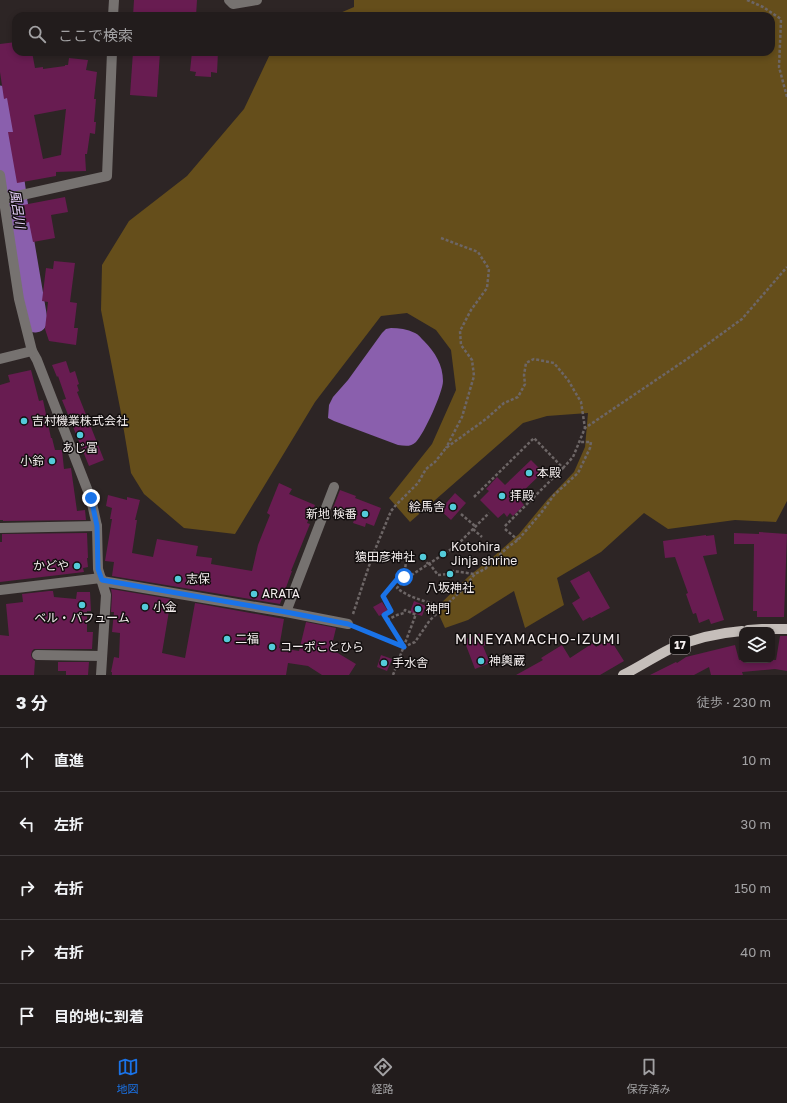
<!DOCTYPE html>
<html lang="ja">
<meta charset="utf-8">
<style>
:root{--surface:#221c1c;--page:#2a2525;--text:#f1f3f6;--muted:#a2a1a3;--line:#3f3a3b;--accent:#1a73e8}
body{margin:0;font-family:"Golos Text","Noto Sans JP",sans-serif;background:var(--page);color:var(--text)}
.controls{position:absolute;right:12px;bottom:12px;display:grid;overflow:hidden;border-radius:8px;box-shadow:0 2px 6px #0003}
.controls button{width:36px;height:36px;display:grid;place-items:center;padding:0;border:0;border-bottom:1px solid var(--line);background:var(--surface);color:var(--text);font:20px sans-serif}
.stop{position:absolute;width:12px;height:12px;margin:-9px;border:3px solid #1a73e8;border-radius:50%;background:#fff}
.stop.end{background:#1a73e8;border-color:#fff;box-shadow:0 1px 4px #0008}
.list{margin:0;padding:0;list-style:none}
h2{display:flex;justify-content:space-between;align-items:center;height:52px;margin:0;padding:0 16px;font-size:17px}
h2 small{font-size:13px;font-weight:400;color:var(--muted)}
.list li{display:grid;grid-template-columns:26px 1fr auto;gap:12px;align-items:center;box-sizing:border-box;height:64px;padding:0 16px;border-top:1px solid var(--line)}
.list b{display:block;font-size:15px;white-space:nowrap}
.list em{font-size:13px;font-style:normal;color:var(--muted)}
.icon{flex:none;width:22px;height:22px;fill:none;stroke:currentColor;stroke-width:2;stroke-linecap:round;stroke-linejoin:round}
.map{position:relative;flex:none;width:787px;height:675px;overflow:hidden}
.search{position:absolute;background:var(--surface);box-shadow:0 2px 6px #0003;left:12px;right:12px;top:12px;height:44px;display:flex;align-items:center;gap:10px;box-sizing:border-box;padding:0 14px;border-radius:12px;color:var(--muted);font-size:15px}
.sheet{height:372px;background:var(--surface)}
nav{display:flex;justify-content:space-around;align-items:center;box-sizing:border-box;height:56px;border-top:1px solid var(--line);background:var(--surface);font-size:11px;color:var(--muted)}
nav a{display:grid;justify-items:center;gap:2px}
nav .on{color:var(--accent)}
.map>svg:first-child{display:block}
.forest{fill:#654e1b}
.water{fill:#8a5fad}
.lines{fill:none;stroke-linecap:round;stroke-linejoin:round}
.river{stroke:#8a5fad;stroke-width:25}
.building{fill:#681c51;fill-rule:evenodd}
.path{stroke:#6d6666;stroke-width:2.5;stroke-dasharray:3 2;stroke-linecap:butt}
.minor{stroke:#767270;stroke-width:10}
.major{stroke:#c5beba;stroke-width:10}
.route{stroke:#1a73e8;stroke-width:5}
.poi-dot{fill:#53cbda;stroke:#130f0f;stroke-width:1.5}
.labels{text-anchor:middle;stroke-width:3;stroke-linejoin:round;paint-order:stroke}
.shield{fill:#130f0f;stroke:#b0aaaa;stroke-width:1}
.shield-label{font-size:11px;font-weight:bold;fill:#f3eded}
.poi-label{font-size:12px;fill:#f3eded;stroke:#130f0f;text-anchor:start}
.water-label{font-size:13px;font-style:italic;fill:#e2ccf6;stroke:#130f0f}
.quarter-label{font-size:14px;letter-spacing:1px;fill:#f3eded;stroke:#130f0f}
</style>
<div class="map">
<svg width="787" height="675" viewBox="0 0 787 675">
<rect width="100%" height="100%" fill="#2d2525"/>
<!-- forest -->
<polygon class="forest" points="354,0 787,0 787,501 776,522 735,520 668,529 644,513 601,552 557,578 564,605 525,628 514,591 468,620 445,628 436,608 469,576 493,557 519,534 548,499 574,472 585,447 588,413 547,416 523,423 410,522 389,498 432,444 456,390 451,350 436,330 407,313 381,316 315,402 235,534 184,528 144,494 131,473 121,413 101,310 102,265 129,221 187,176 244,109 271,52 771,52 771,16 333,16 354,7"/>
<!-- water -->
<path class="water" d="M391 328C399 328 407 329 415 333 418 334 421 338 424 341 435 352 443 365 443 381 443 392 424 434 416 442 411 447 405 446 398 445L334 421 328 418 329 405 333 397 348 380 382 333 386 329Z"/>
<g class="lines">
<!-- river -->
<polyline class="river" points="0,98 15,202 35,320"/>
</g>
<!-- building -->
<g class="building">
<polygon points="134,0 197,0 196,16 133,16"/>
<path d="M16 42V52H32L35 68 43 67V69L65 66V65H68L69 58 88 60 86 70 97 72 94 99H96L94 122H96L95 134 90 133 87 154H85L86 171 56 172V176L17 183 8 132H13L7 98 4 99 0 72V44ZM66 109 61 155 43 159 34 115Z"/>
<polygon points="133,52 160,52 157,97 130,95"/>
<polygon points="192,52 218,52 217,73 211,72 211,77 195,76 196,72 190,71"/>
<polygon points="65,197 68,212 51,215 55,238 33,242 29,222 26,223 23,205"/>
<polygon points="54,261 75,263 70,302 77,303 74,328 78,328 76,345 49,341 45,329 48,302 42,301 46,268 53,269"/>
<polygon points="66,361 70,373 75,371 79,384 77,385 79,391 77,392 104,460 89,466 62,400 66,399 58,376 57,377 52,365"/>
<polygon points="31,370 39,401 43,400 51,438 52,438 55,450 62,450 64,469 71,468 77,511 85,510 86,520 3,521 3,520 0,520 0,385 10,382 8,375"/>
<polygon points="531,460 543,472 517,497 524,505 513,516 510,513 507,517 504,513 498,518 480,500 489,491 486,489 497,477 505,485"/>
<polygon points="279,483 292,489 289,494 315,505 307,523 310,524 291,571 292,571 280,604 112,576 114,562 105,561 112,519 110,519 112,508 106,506 108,495 127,500 127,497 140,500 135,520 137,520 132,553 153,557 157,539 198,546 196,556 212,558 211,564 252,571 258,545 270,515 267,513"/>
<polygon points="340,490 356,496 355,498 381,508 374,526 366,523 365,527 353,523 355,517 333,508"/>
<polygon points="455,493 466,503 451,520 440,510"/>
<polygon points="759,532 787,534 784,617 757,617 757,611 753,611 754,544 734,544 734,533 759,534"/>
<polygon points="87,533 88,558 87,558 88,567 83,568 84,572 0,582 0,542 2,542 2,534"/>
<polygon points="706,535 706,536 714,535 717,554 703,556 724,620 711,624 709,619 699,623 696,613 693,614 686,594 688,593 675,557 665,558 663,541"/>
<polygon points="589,571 610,608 591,618 590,617 583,621 572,603 580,598 570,581"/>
<polygon points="111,589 171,599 162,653 185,658 195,603 284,619 279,648 299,651 306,622 336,628 331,649 356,664 349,675 322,675 308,666 288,663 286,675 112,675 112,672 111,672 114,657 119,658 120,633 112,632 114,612 111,612 112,595"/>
<polygon points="49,591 53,591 54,597 76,599 77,592 90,592 91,611 87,611 87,632 93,632 92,649 34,649 32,651 31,655 32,658 35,661 34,675 0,675 0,635 9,636 6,604 23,602 22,594"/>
<polygon points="414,601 426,606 422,616 410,612"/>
<polygon points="382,602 388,611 379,616 373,607"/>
<polygon points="481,633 486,645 483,646 490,663 475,669 464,640"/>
<polygon points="780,636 787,636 787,671 775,669 742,672 743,675 711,675 709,667 694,675 650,675 676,662 677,663 686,657 735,645 739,660 776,660"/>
<polygon points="610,639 624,661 600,675 516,675 543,660 541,658 562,645 570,658 593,643 596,647"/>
<polygon points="381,655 392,659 387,671 377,667"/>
<polygon points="58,662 89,662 88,675 66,675 66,671 58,671"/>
</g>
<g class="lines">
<!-- path -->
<g class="path">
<polyline points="747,0 763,7 781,19 779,67 787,97"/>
<polyline points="441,238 478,252 489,269 487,288 471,310 460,331 461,345 472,360 474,376 462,417 446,448"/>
<polyline points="563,468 573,457 585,428 687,359 742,319 787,267"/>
<polyline points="474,497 534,438 563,468 504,527"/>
<polyline points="461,514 475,526"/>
<polyline points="473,529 482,537"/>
<polyline points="505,529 518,540"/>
<polyline points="424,558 428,564"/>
<polyline points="429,563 438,575 448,574 448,572 453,571 474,574"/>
<polyline points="404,577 406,562"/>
<polyline points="404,580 404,577 398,578 383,595 391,611 384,615 404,647"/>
<path d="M444 606C428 602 411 599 397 588L404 580 456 546 489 513"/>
<polyline points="353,614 372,557 391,511 396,505 418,483 426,469 435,462 446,448 486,419 504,403 518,397 525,384 524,375 526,363 534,359 554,363 568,380 581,402 585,428"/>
<polyline points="387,620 397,615 404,613 405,610 416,615"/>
<polyline points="357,628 404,647 415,642 430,620 461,591 475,574 485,569 508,547 518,540 541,513 554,495 578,473 590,448 591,442 579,442"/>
<polyline points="393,675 416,614"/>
</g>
<!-- minor -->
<g class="minor">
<polyline points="229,0 233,4 257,0"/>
<polyline points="113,16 114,0"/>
<polyline points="0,175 19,299 32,351 37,360 91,499 97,526 98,569 106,595 101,675"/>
<polyline points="4,199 107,176 112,52"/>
<polyline points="0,359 32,351"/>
<polyline points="0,528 97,526"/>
<polyline points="102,581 286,612 348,624"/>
<polyline points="0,590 101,578"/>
<polyline points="286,612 334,487"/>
<polyline points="37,655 102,656"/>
</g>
<!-- major -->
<g class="major">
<polyline points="748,630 762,629 787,629"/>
<path d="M623 675C639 667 654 657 670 649 692 639 717 633 742 631"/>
</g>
</g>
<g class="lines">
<!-- route -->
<polyline class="route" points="91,498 97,526 98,569 102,580 286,612 348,624 404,647 384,615 391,611 383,596 398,578 404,577"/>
</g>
<!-- markers -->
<g class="poi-dot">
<circle cx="24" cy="421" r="4"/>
<circle cx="80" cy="435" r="4"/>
<circle cx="52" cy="461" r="4"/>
<circle cx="529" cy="473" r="4"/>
<circle cx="502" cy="496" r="4"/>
<circle cx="453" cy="507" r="4"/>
<circle cx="365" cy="514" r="4"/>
<circle cx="443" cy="554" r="4"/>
<circle cx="423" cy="557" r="4"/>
<circle cx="77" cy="566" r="4"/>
<circle cx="450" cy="574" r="4"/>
<circle cx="178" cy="579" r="4"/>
<circle cx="254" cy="594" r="4"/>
<circle cx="82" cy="605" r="4"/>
<circle cx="145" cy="607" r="4"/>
<circle cx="418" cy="609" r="4"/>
<circle cx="227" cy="639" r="4"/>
<circle cx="272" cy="647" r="4"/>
<circle cx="481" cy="661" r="4"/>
<circle cx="384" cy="663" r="4"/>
</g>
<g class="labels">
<!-- shield labels -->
<rect class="shield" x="670" y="636" width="20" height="18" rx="3"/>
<g class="shield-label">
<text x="680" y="649">17</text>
</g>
<!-- poi labels -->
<g class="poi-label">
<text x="32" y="425">吉村機業株式会社</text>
<text x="80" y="452" text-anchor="middle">あじ冨</text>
<text x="44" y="465" text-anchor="end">小鈴</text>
<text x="537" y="477">本殿</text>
<text x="510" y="500">拝殿</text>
<text x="445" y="511" text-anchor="end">絵馬舎</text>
<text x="357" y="518" text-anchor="end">新地 検番</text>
<text x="451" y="551">Kotohira<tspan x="451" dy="14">Jinja shrine</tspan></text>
<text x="415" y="561" text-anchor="end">猿田彦神社</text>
<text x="69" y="570" text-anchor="end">かどや</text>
<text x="186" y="583">志保</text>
<text x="450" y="592" text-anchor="middle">八坂神社</text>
<text x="262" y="598">ARATA</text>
<text x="153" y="611">小金</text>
<text x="426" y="613">神門</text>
<text x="82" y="622" text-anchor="middle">ベル・パフューム</text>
<text x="235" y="643">二福</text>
<text x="280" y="651">コーポことひら</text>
<text x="489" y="665">神輿蔵</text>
<text x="392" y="667">手水舎</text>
</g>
<!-- water labels -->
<g class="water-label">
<text transform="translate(18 209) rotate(81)" y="5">風呂川</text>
</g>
<!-- quarter labels -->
<g class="quarter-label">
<text x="538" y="644">MINEYAMACHO-IZUMI</text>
</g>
</g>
</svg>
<div class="controls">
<button><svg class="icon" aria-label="layers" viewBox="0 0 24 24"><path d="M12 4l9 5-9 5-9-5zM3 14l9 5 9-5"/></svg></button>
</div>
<div class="stop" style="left:404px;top:577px"></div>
<div class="stop end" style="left:91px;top:498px"></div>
<div class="search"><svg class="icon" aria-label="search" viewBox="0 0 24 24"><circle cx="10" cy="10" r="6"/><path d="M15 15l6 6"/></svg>ここで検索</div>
</div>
<section class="sheet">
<h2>3 分<small>徒歩 · 230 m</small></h2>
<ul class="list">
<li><svg class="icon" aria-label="ahead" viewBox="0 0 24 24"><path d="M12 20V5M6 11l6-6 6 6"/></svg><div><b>直進</b></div><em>10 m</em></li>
<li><svg class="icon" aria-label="left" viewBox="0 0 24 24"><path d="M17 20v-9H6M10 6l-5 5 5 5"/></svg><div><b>左折</b></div><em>30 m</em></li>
<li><svg class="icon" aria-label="right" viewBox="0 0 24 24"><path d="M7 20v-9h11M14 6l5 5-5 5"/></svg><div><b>右折</b></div><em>150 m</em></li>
<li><svg class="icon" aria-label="right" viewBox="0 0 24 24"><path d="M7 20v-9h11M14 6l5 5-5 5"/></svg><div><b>右折</b></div><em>40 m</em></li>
<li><svg class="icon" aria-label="arrive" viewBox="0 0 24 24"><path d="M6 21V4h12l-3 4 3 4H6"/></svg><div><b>目的地に到着</b></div></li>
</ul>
</section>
<nav>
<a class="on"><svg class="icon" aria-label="map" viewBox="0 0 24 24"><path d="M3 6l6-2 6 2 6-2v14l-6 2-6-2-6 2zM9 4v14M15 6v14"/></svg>地図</a>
<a><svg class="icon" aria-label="directions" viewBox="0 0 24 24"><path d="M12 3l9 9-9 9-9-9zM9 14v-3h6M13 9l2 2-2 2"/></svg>経路</a>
<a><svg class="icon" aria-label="saved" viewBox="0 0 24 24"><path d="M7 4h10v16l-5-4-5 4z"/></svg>保存済み</a>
</nav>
